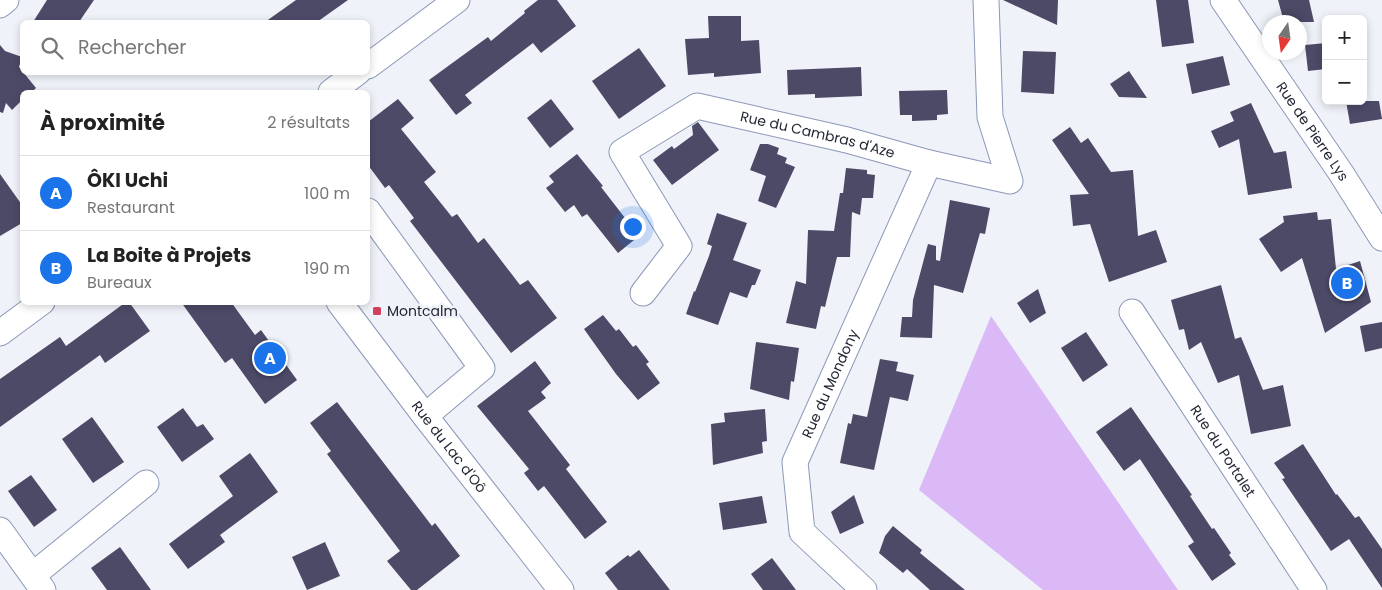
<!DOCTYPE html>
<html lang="fr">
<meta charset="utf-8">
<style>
:root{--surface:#fff;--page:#f2f2f2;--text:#222;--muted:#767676;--line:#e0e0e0;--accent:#1a73e8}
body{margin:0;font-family:Poppins,sans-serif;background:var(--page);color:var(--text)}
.controls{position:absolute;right:15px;top:15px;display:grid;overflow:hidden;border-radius:8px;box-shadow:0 2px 8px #0003}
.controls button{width:45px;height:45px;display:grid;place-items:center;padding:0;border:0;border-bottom:1px solid var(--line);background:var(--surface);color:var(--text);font:25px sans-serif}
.compass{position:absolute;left:1262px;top:15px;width:45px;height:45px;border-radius:50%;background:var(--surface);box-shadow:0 2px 8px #0003;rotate:193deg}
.you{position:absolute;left:632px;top:226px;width:18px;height:18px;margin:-12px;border:4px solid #fff;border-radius:50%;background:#1a73e8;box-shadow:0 0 0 8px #1a73e833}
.badge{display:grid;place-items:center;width:32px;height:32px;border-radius:50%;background:var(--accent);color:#fff;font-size:16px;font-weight:700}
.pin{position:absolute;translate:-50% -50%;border:2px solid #fff;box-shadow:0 1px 5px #0006}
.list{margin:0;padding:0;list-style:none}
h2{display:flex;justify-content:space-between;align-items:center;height:65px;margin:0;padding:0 20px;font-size:21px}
h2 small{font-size:16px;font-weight:400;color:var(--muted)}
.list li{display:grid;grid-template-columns:32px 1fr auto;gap:15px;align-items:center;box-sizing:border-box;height:75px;padding:0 20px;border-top:1px solid var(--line)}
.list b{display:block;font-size:19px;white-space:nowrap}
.list p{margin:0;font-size:16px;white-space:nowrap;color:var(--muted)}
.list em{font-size:16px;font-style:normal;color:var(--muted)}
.icon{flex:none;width:28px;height:28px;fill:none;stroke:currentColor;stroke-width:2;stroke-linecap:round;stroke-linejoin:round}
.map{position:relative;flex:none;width:1382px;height:590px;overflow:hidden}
.search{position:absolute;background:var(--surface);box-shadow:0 2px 8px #0003;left:20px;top:20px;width:350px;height:55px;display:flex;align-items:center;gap:12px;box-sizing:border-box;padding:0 18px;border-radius:8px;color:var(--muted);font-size:19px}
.panel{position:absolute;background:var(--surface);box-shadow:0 2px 8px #0003;left:20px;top:90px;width:350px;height:215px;border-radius:8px}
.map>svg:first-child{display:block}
.green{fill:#dab9f6}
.building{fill:#4c4a67}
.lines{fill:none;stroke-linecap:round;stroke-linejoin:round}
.minor-casing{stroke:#8b98b7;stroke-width:27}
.minor{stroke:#fff;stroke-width:25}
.poi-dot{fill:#d1415d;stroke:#eff2f9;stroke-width:2}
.labels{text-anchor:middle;stroke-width:5;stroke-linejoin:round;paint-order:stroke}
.street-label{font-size:14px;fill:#1e232f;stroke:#eff2f9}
.poi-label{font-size:14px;fill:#1e232f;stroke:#eff2f9;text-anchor:start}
</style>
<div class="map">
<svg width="1382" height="590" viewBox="0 0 1382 590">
<rect width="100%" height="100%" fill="#eff2f9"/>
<!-- green -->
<polygon class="green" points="991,316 1178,590 1043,590 919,490"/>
<!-- building -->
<g class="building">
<polygon points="47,0 94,0 79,22 33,22"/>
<polygon points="296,0 348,0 317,22 265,22"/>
<polygon points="538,0 557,0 576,26 541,53 533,43 465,95 472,103 456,115 429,80 488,37 491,41 525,13 524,11"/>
<polygon points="1003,0 1058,0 1057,25"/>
<polygon points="1156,0 1188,0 1194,43 1162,47"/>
<polygon points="1278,0 1309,0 1314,22 1284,22"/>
<polygon points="708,16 741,16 741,41 759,40 761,73 714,77 714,73 688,75 685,39 709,38"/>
<polygon points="1326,43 1326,69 1308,71 1305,45"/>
<polygon points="0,45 5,51 22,57 19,67 36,88 32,92 22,92 22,100 12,110 6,103 3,113 0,112"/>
<polygon points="639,48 666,86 619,119 592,81"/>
<polygon points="1023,51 1056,52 1054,94 1021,92"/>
<polygon points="1223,56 1230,85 1192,94 1186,64"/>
<polygon points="861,67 862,96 815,98 815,94 788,95 787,70"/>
<polygon points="1129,71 1147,98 1119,97 1110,84"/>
<polygon points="947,90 948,114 937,115 937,120 912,121 912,115 900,115 899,91"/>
<polygon points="398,99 414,118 401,129 436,172 424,182 452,217 457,214 478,243 484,238 520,285 528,280 557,318 511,353 410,221 414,218 389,185 385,188 368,165 368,122"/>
<polygon points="551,99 574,129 550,148 527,118"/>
<polygon points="1346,101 1379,101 1382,119 1350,124"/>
<polygon points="1251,103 1274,153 1286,151 1292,188 1248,195 1239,139 1219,148 1211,131 1234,121 1230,112"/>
<polygon points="698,122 719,150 672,185 653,160 672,146 674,149 693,135 692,126"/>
<polygon points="1070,127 1081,143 1088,138 1111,172 1133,170 1138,236 1156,230 1167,262 1109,282 1090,224 1073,226 1070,195 1089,194 1052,140"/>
<polygon points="760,144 768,144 779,148 777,154 787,158 785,163 795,167 776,208 758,201 766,176 750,170"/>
<polygon points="577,154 603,186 601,187 639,236 618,253 587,214 582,217 574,205 565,212 546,188 554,182 549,176"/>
<polygon points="846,168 867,170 867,174 875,175 873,198 862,198 860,215 852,212 850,257 837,257 825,307 821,306 816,329 786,323 796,281 806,284 808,230 834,231 840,193 843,193"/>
<polygon points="0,174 22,205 22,223 0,236"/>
<polygon points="950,200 990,208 985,234 980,233 963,293 934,285 932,338 900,337 902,317 912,317 913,300 928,244 936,246 936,260 940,261"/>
<polygon points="1317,212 1318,220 1331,219 1336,269 1360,261 1371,302 1325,333 1302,258 1281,272 1259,239 1284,222 1283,216"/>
<polygon points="717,213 747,223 733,260 761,270 755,285 752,285 747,298 730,292 718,325 686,314 694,291 695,292 709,256 712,246 707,244"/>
<polygon points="1221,285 1235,339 1241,337 1263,390 1283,385 1291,426 1251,434 1239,375 1218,383 1201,342 1189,350 1184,329 1179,330 1171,300"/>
<polygon points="1038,289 1046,313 1030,323 1017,303"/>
<polygon points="126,302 129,302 150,331 105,363 100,355 0,427 0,379 60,337 66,346"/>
<polygon points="181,302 231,302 255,335 261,330 297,380 265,404 232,358 225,363"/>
<polygon points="603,315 616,331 619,329 633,347 636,345 649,362 646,364 660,383 638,400 616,374 584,329"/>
<polygon points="1382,322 1382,348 1365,352 1360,326"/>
<polygon points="1086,332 1108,365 1083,382 1061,348"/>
<polygon points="756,342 799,348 794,382 791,381 789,400 750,389"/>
<polygon points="880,359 898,362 896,371 914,375 908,401 890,397 874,470 840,463 848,423 851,424 853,414 867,417"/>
<polygon points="535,361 551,383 541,392 546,398 528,411 570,465 566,469 607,522 585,539 544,486 538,491 524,473 529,469 477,406"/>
<polygon points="337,402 432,526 435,523 460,556 417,590 411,590 387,561 400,551 327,454 331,451 310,423"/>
<polygon points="1131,407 1192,495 1190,496 1212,529 1214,528 1231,553 1229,555 1236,564 1212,581 1188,546 1194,542 1140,459 1124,471 1096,432"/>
<polygon points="183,408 197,427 203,424 214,439 182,462 157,427"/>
<polygon points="765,409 767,441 762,442 763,453 713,465 711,424 725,422 724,413"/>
<polygon points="92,417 124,462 93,483 62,439"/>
<polygon points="1303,444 1336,495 1337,494 1355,518 1359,516 1382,549 1382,588 1349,539 1331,551 1282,479 1285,478 1274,463"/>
<polygon points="250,453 278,492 220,535 225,542 188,569 169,544 233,496 219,476"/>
<polygon points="31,475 57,510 34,527 8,491"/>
<polygon points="854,495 864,523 840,534 831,512"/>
<polygon points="762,496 767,523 723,530 719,503"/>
<polygon points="893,526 922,550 920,553 965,590 930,590 907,569 903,573 879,553 885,536"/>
<polygon points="325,542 340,576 307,590 292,557"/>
<polygon points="120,547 151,590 107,590 91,568"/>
<polygon points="639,550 670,590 618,590 605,573 628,555 630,557"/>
<polygon points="772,558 796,590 763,590 751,574"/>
</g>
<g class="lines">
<!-- minor casing -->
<g class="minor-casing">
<g id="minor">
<path id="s1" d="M1223 0 1341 173 1382 238"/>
<polyline points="0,5 6,0"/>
<polyline points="368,66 457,0"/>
<polyline points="331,92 358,72"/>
<polyline points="368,211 482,368 425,416"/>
<path id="s2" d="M643 293 679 246 622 152 697 106 847 140 929 163 1010 181 990 117 986 0"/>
<path id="s3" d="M339 302 425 416 561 590"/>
<path id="s4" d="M1132 312 1314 590"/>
<polyline points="0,333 42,302"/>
<polyline points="0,530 43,590"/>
<polyline points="33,575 146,483"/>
<path id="s5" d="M864 590 802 532 795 462 929 163"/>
</g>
</g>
<!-- minor -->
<use href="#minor" class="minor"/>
</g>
<!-- markers -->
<rect class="poi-dot" x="372" y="306" width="10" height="10" rx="2.5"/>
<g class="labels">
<!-- street labels -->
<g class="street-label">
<text dy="5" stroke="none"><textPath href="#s1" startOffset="159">Rue de Pierre Lys</textPath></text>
<text dy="5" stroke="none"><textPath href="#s2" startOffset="381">Rue du Cambras d'Aze</textPath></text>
<text dy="5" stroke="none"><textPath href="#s5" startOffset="241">Rue du Mondony</textPath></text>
<text dy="5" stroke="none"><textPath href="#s3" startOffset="182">Rue du Lac d'Oô</textPath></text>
<text dy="5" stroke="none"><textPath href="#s4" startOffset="166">Rue du Portalet</textPath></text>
</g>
<!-- poi labels -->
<g class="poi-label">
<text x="387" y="316">Montcalm</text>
</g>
</g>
</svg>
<div class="controls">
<button>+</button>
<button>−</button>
</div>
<svg class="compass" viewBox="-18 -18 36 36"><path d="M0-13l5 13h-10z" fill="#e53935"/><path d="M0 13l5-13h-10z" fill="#767676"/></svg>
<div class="you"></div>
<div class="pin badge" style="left:270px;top:358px">A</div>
<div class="pin badge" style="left:1347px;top:283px">B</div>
<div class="search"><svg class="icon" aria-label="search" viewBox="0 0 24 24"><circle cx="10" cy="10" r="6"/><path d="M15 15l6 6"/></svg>Rechercher</div>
<section class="panel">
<h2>À proximité<small>2 résultats</small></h2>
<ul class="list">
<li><span class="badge">A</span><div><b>ÔKI Uchi</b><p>Restaurant</p></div><em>100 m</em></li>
<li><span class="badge">B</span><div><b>La Boite à Projets</b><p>Bureaux</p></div><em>190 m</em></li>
</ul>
</section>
</div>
